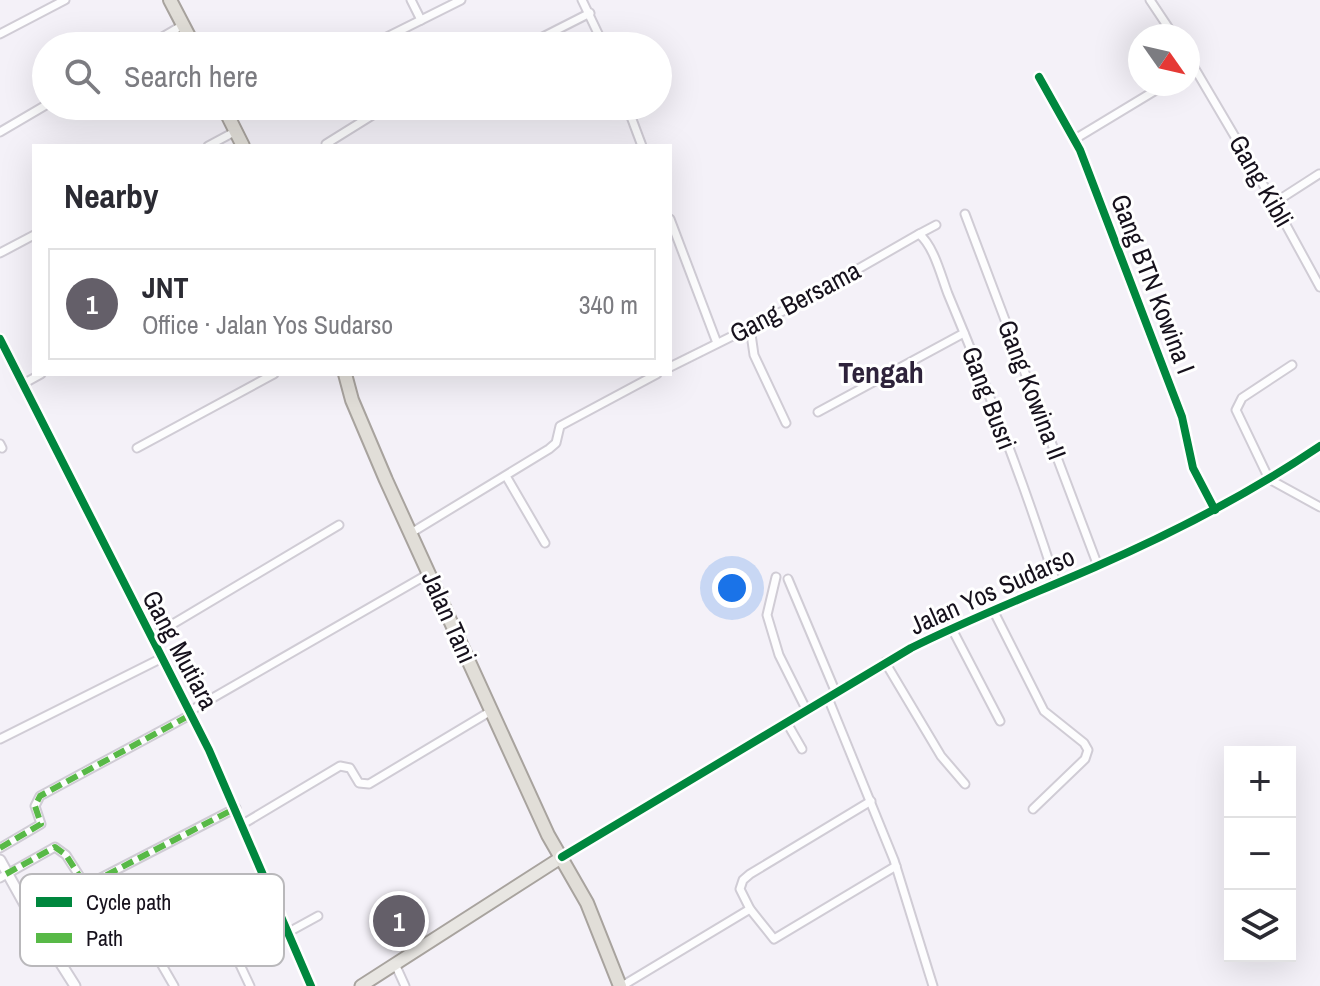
<!DOCTYPE html>
<meta charset="utf-8">
<style>
:root{--surface:#fff;--page:#f2f2f3;--text:#2b2b33;--muted:#7c7c81;--line:#e1e1e2;--accent:#645f69}
body{margin:0;font-family:"Archivo Narrow",sans-serif;background:var(--page);color:var(--text)}
.controls{position:absolute;right:24px;bottom:24px;display:grid;overflow:hidden;border-radius:0px;box-shadow:0 8px 32px #0002}
.controls button{width:72px;height:72px;display:grid;place-items:center;padding:0;border:0;border-bottom:2px solid var(--line);background:var(--surface);color:var(--text);font:40px sans-serif}
.compass{position:absolute;left:1128px;top:24px;width:72px;height:72px;border-radius:50%;background:var(--surface);box-shadow:0 8px 32px #0002;rotate:124deg}
.you{position:absolute;left:732px;top:588px;width:28px;height:28px;margin:-20px;border:6px solid #fff;border-radius:50%;background:#1a73e8;box-shadow:0 0 0 12px #1a73e833}
.badge{display:grid;place-items:center;width:52px;height:52px;border-radius:50%;background:var(--accent);color:#fff;font-size:26px;font-weight:700}
.pin{position:absolute;translate:-50% -50%;border:4px solid #fff;box-shadow:0 2px 8px #0006}
.list{margin:0;padding:0;list-style:none}
h2{display:flex;justify-content:space-between;align-items:center;height:104px;margin:0;padding:0 32px;font-size:34px}
h2 small{font-size:26px;font-weight:400;color:var(--muted)}
.list li{display:grid;grid-template-columns:52px 1fr auto;gap:24px;align-items:center;box-sizing:border-box;height:112px;margin:0 16px 16px;padding:0 16px;border:2px solid var(--line);border-radius:0px}
.list b{display:block;font-size:30px;white-space:nowrap}
.list p{margin:0;font-size:26px;white-space:nowrap;color:var(--muted)}
.list em{font-size:26px;font-style:normal;color:var(--muted)}
.icon{flex:none;width:44px;height:44px;fill:none;stroke:currentColor;stroke-width:2;stroke-linecap:round;stroke-linejoin:round}
.map{position:relative;flex:none;width:1320px;height:986px;overflow:hidden}
.search{position:absolute;background:var(--surface);box-shadow:0 8px 32px #0002;left:32px;top:32px;width:640px;height:88px;display:flex;align-items:center;gap:20px;box-sizing:border-box;padding:0 28px;border-radius:44px;color:var(--muted);font-size:30px}
.panel{position:absolute;background:var(--surface);box-shadow:0 8px 32px #0002;left:32px;top:144px;width:640px;height:232px;border-radius:0px}
.map>svg:first-child{display:block}
.lines{fill:none;stroke-linecap:round;stroke-linejoin:round}
.minor-casing{stroke:#d0ccd5;stroke-width:11}
.tertiary-casing{stroke:#d0ccd5;stroke-width:13}
.primary-casing{stroke:#a8a39e;stroke-width:15}
.trunk-casing{stroke:#a8a39e;stroke-width:16}
.minor{stroke:#fdfdfe;stroke-width:7}
.tertiary{stroke:#fdfdfe;stroke-width:9}
.primary{stroke:#e8e6e2;stroke-width:11}
.trunk{stroke:#e1ded8;stroke-width:12}
.quiet{stroke:#58b947;stroke-width:6;stroke-dasharray:12 6;stroke-linecap:butt}
.cycleway-casing{stroke:#fff;stroke-width:13}
.cycleway{stroke:#00873e;stroke-width:8}
.labels{text-anchor:middle;stroke-width:6;stroke-linejoin:round;paint-order:stroke}
.street-label{font-size:26px;fill:#16111c;stroke:#fff}
.quarter-label{font-size:30px;font-weight:bold;fill:#2e233b;stroke:#fff}
.key{fill:#fff;stroke:#b9b8bb;stroke-width:2}
.key-label{font-size:22px;fill:#16111c}
</style>
<div class="map">
<svg width="1320" height="986" viewBox="0 0 1320 986">
<rect width="100%" height="100%" fill="#f4f1f8"/>
<g class="lines">
<!-- minor casing -->
<g class="minor-casing">
<g id="minor">
<polyline points="411,0 421,20"/>
<polyline points="582,0 604,46"/>
<polyline points="1150,0 1174,36"/>
<polyline points="0,34 65,0"/>
<polyline points="147,46 183,25"/>
<polyline points="369,46 461,0"/>
<polyline points="525,46 590,13"/>
<polyline points="1188,57 1274,203 1320,287"/>
<polyline points="1039,77 1080,150 1182,417 1193,468 1215,510"/>
<polyline points="627,106 642,146"/>
<polyline points="228,116 248,106"/>
<polyline points="0,132 46,105"/>
<polyline points="1075,139 1166,84"/>
<polyline points="326,144 387,106"/>
<polyline points="208,146 236,131"/>
<polyline points="1274,203 1319,174"/>
<polyline points="965,214 1098,566"/>
<polyline points="670,219 717,343"/>
<path d="M936 225 919 234C934 246 941 276 948 294 988 389 1025 486 1056 583"/>
<polyline points="0,253 34,235"/>
<polyline points="750,327 754,355 786,423"/>
<polyline points="0,339 209,750 311,986"/>
<polyline points="1292,365 1242,398 1236,410 1269,479 1320,507"/>
<polyline points="670,367 797,304 919,234"/>
<polyline points="23,384 41,374"/>
<polyline points="818,412 964,333"/>
<polyline points="0,444 2,448"/>
<polyline points="137,448 274,374"/>
<polyline points="506,476 545,543"/>
<polyline points="411,533 549,449 556,443 560,426 657,374"/>
<polyline points="776,577 767,615 779,655 807,711"/>
<polyline points="788,579 836,693"/>
<polyline points="993,610 1044,711 1084,743 1088,750 1085,759 1033,809"/>
<polyline points="951,627 1000,721"/>
<polyline points="151,637 339,525"/>
<polyline points="885,662 941,756 965,784"/>
<polyline points="828,698 894,860 933,986"/>
<polyline points="190,711 430,573"/>
<polyline points="787,723 802,749"/>
<polyline points="0,739 162,658"/>
<polyline points="871,801 750,874 743,880 740,889 750,909 774,939 896,866"/>
<polyline points="243,824 340,766 350,768 359,783 369,784 491,711"/>
<polyline points="0,848 41,824 35,806 40,796 192,714"/>
<path d="M562 857 911 648C971 618 1033 594 1095 567 1173 533 1249 494 1320 446"/>
<polyline points="0,878 55,847 66,855 82,880 91,883 236,808"/>
<polyline points="217,916 250,986"/>
<polyline points="287,933 318,916"/>
<polyline points="155,953 174,986"/>
<polyline points="395,964 405,986"/>
<polyline points="622,986 750,909"/>
</g>
</g>
<!-- tertiary casing -->
<g class="tertiary-casing">
<polyline id="tertiary" points="0,860 34,921 75,986"/>
</g>
<!-- primary casing -->
<g class="primary-casing">
<polyline id="primary" points="361,986 562,857"/>
</g>
<!-- trunk casing -->
<g class="trunk-casing">
<g id="trunk">
<polyline points="170,0 194,46"/>
<polyline points="223,106 243,146"/>
<polyline points="345,374 352,400 386,480 548,835 587,903 620,986"/>
</g>
</g>
<!-- minor -->
<use href="#minor" class="minor"/>
<!-- tertiary -->
<use href="#tertiary" class="tertiary"/>
<!-- primary -->
<use href="#primary" class="primary"/>
<!-- trunk -->
<use href="#trunk" class="trunk"/>
<!-- quiet -->
<g class="quiet">
<polyline points="0,848 41,824 35,806 40,796 192,714"/>
<polyline points="6,874 55,847 66,855 82,880 91,883 236,808"/>
</g>
<!-- cycleway casing -->
<g class="cycleway-casing">
<g id="cycleway">
<polyline points="1039,77 1080,150 1182,417 1193,468 1215,510"/>
<polyline points="0,339 209,750 311,986"/>
<path d="M562 857 911 648C971 618 1033 594 1095 567 1173 533 1249 494 1320 446"/>
</g>
</g>
<!-- cycleway -->
<use href="#cycleway" class="cycleway"/>
</g>
<g class="labels">
<!-- street labels -->
<g class="street-label">
<text transform="translate(1261 181) rotate(60)" y="9">Gang Kibli</text>
<text transform="translate(1153 284) rotate(69)" y="9">Gang BTN Kowina I</text>
<text transform="translate(795 302) rotate(-28)" y="9">Gang Bersama</text>
<text transform="translate(1032 390) rotate(69)" y="9">Gang Kowina II</text>
<text transform="translate(989 398) rotate(69)" y="9">Gang Busri</text>
<text transform="translate(992 591) rotate(-24)" y="9">Jalan Yos Sudarso</text>
<text transform="translate(449 617) rotate(66)" y="9">Jalan Tani</text>
<text transform="translate(180 650) rotate(62)" y="9">Gang Mutiara</text>
</g>
<!-- quarter labels -->
<g class="quarter-label">
<text x="881" y="383">Tengah</text>
</g>
</g>
<!-- legend -->
<rect x="20" y="874" width="264" height="92" rx="12" class="key"/>
<rect x="36" y="897" width="36" height="10" fill="#00873e"/>
<rect x="36" y="933" width="36" height="10" fill="#58b947"/>
<g class="key-label">
<text x="86" y="910">Cycle path</text>
<text x="86" y="946">Path</text>
</g>
</svg>
<div class="controls">
<button>+</button>
<button>−</button>
<button><svg class="icon" aria-label="layers" viewBox="0 0 24 24"><path d="M12 4l9 5-9 5-9-5zM3 14l9 5 9-5"/></svg></button>
</div>
<svg class="compass" viewBox="-18 -18 36 36"><path d="M0-13l5 13h-10z" fill="#e53935"/><path d="M0 13l5-13h-10z" fill="#7c7c81"/></svg>
<div class="you"></div>
<div class="pin badge" style="left:399px;top:921px">1</div>
<div class="search"><svg class="icon" aria-label="search" viewBox="0 0 24 24"><circle cx="10" cy="10" r="6"/><path d="M15 15l6 6"/></svg>Search here</div>
<section class="panel">
<h2>Nearby<small></small></h2>
<ul class="list">
<li><span class="badge">1</span><div><b>JNT</b><p>Office · Jalan Yos Sudarso</p></div><em>340 m</em></li>
</ul>
</section>
</div>
